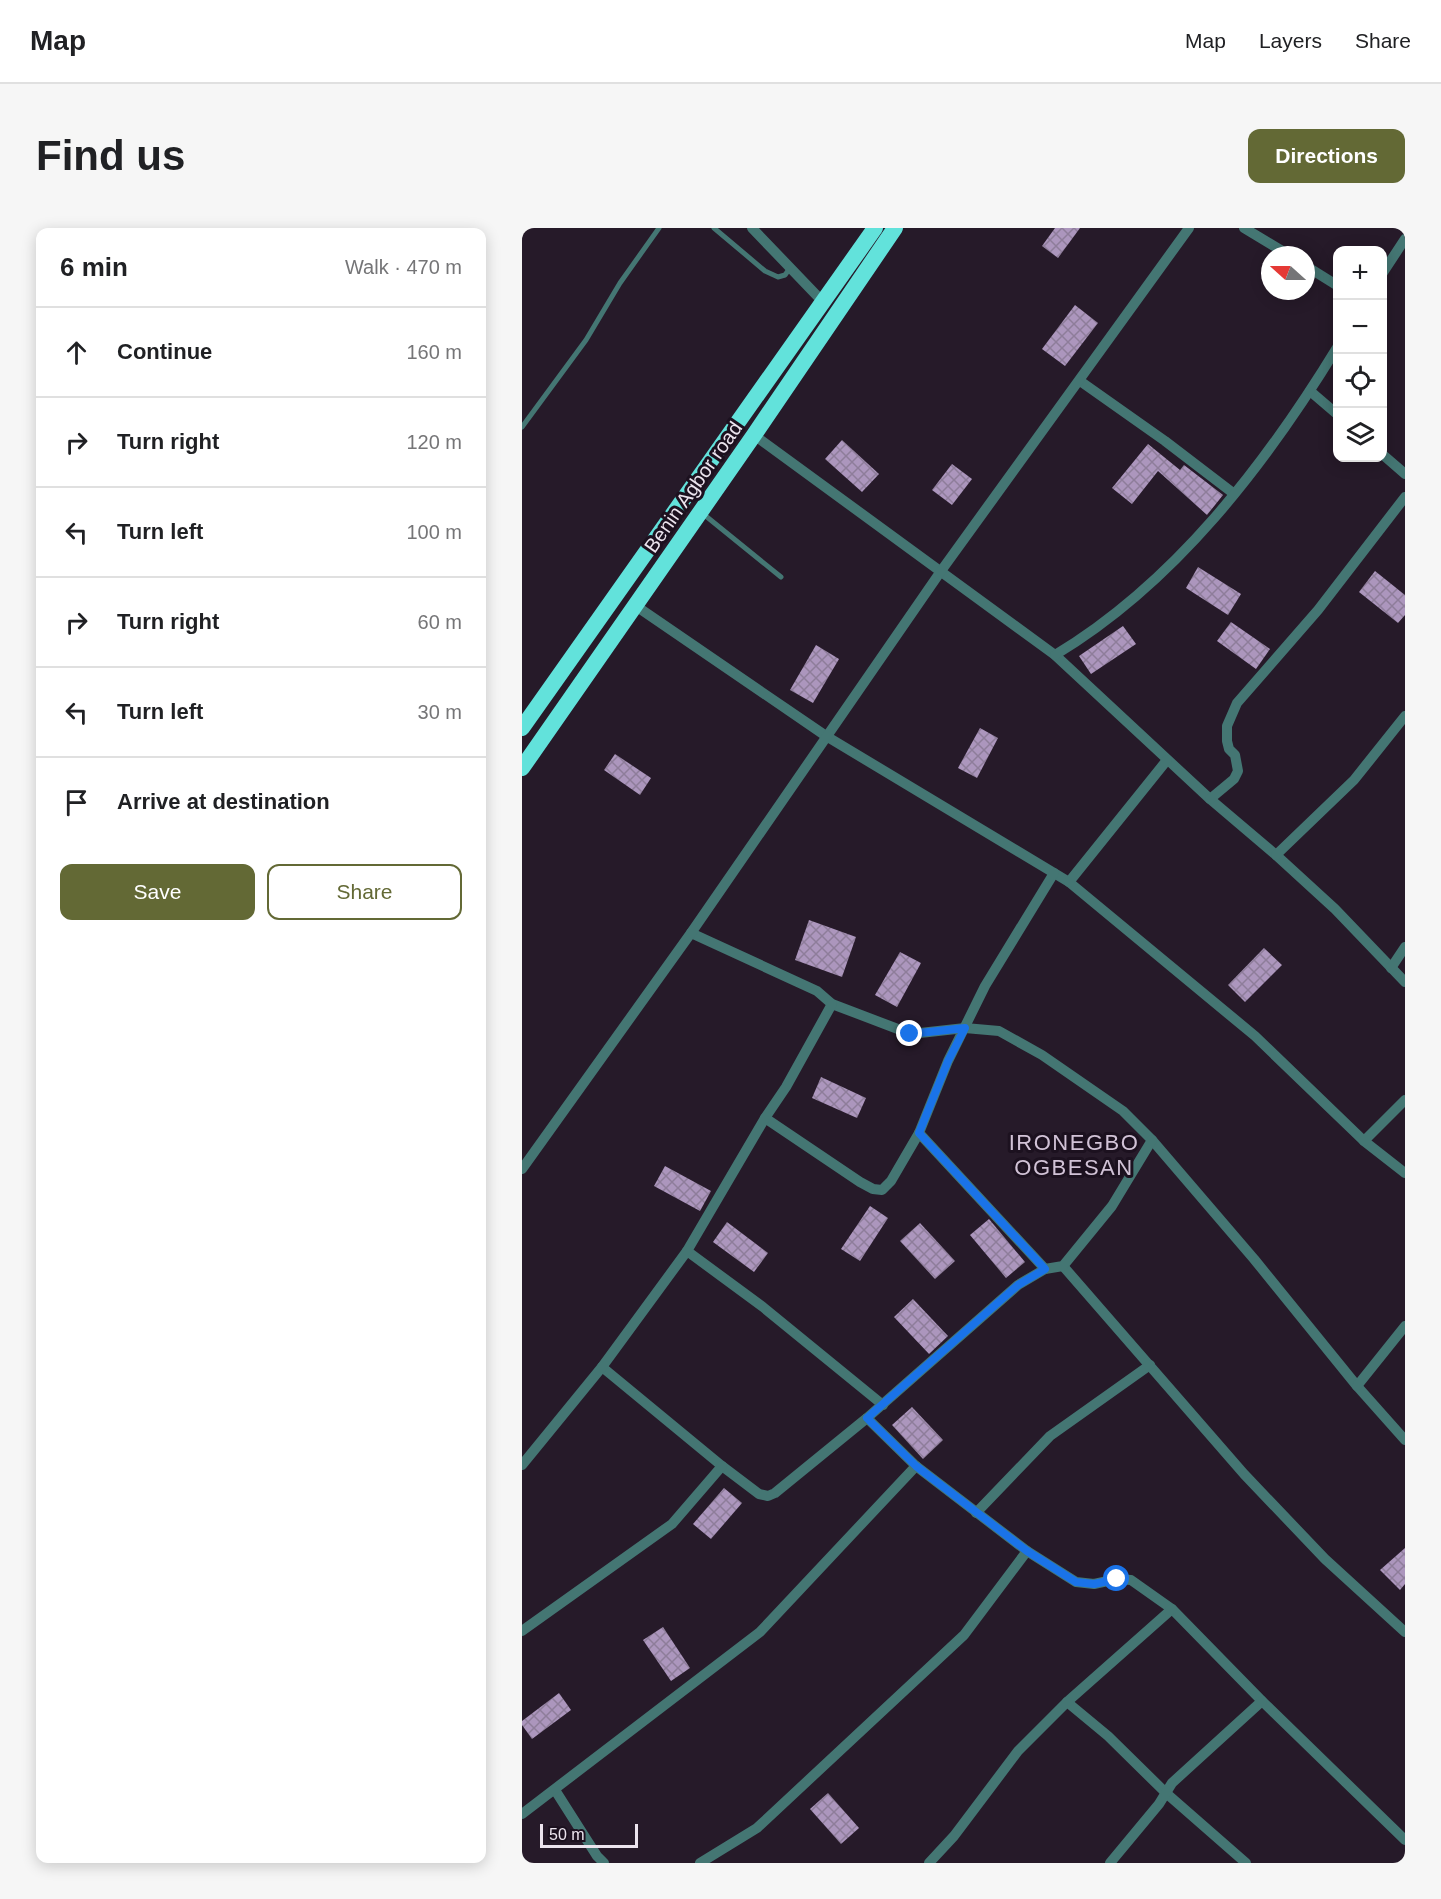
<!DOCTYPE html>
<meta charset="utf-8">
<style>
:root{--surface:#fff;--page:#f6f6f6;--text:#202124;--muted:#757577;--line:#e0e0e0;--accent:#636935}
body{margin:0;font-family:Helvetica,sans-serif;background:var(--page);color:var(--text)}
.controls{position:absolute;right:18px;top:18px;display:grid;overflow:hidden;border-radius:12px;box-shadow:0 3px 15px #0003}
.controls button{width:54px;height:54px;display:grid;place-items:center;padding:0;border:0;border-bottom:2px solid var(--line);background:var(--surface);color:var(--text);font:30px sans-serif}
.compass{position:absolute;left:739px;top:18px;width:54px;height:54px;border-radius:50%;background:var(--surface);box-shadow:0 3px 15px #0003;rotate:291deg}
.scale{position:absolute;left:18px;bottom:15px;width:98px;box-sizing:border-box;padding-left:6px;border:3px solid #ece4ee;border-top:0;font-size:16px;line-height:21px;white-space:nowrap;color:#ece4ee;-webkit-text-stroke:4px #1c111f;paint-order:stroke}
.stop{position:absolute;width:18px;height:18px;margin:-14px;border:4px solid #1a73e8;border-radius:50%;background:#fff}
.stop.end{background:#1a73e8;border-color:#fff;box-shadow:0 2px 6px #0008}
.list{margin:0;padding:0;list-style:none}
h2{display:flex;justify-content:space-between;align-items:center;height:78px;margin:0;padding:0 24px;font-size:26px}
h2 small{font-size:20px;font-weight:400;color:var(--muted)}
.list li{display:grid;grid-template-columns:39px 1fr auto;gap:18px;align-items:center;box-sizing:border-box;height:90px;padding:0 24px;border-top:2px solid var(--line)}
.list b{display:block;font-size:22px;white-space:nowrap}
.list em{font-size:20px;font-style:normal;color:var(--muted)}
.actions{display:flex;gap:12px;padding:18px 24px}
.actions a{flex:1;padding:14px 0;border:2px solid var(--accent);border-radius:12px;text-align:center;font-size:21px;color:var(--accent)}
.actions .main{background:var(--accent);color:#fff}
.icon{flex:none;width:33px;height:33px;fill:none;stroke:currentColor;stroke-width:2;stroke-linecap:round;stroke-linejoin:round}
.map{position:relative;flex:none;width:883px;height:1635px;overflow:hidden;border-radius:12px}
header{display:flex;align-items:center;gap:36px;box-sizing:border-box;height:84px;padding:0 30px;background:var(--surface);border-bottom:2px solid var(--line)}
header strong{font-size:28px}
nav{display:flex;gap:33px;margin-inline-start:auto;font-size:21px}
.intro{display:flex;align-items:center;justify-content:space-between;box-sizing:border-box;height:144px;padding:0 36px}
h1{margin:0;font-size:42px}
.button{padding:15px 27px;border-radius:12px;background:var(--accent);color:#fff;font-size:21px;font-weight:700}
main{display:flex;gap:36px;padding:0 36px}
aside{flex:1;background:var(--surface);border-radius:12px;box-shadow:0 3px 15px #0003}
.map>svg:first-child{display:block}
.building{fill:url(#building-cross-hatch)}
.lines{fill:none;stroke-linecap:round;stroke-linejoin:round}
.service{stroke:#447673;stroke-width:5}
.minor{stroke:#447673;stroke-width:10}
.trunk{stroke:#62e2db;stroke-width:16}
.route{stroke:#1a73e8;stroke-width:8}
.labels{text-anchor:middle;stroke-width:6;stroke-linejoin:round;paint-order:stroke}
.street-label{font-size:20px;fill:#ece4ee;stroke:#1c111f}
.quarter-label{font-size:22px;letter-spacing:1.5px;fill:#d1c2d6;stroke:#1c111f}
</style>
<header>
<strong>Map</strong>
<nav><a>Map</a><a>Layers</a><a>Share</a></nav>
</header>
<div class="intro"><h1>Find us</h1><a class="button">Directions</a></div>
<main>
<aside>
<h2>6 min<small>Walk · 470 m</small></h2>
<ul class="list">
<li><svg class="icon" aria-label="ahead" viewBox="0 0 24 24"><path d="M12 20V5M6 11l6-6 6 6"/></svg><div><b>Continue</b></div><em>160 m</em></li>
<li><svg class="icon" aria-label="right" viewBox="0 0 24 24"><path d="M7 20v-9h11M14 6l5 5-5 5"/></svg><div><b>Turn right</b></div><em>120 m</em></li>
<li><svg class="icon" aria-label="left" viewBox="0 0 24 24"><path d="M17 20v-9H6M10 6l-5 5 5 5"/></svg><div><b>Turn left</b></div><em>100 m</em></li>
<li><svg class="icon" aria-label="right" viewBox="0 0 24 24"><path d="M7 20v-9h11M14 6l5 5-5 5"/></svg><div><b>Turn right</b></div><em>60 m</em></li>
<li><svg class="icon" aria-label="left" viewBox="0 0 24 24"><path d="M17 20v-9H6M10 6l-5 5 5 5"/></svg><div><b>Turn left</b></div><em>30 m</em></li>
<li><svg class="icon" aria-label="arrive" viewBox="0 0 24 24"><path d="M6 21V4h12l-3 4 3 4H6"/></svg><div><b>Arrive at destination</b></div></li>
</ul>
<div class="actions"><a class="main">Save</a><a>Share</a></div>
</aside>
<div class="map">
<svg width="883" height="1635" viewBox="0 0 883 1635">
<defs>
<pattern id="building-cross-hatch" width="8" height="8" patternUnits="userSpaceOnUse" patternTransform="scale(1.5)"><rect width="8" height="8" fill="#ac96bd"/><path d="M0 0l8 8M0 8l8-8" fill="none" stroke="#8e7d9a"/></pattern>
</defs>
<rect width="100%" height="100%" fill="#261a29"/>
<!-- building -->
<g class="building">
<polygon points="533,0 558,0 536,30 520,18"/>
<polygon points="553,77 576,95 543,138 520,121"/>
<polygon points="320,212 357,246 340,264 303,231"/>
<polygon points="626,216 658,242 662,237 701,267 685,287 636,243 610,276 590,260"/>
<polygon points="430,236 450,251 430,277 410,262"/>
<polygon points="676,339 719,366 706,387 664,360"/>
<polygon points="853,343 883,367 883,387 876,395 837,364"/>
<polygon points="709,394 748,421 734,441 695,413"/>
<polygon points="601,398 614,416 569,446 557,428"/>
<polygon points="294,417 317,431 291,475 268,462"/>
<polygon points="458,500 476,510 455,550 436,540"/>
<polygon points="93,526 129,550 118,567 82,542"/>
<polygon points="287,692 334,709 320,749 273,732"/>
<polygon points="742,720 760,737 723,774 706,757"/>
<polygon points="378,724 399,735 375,779 353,767"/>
<polygon points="299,849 344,870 335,890 290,870"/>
<polygon points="143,938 189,963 178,983 132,958"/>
<polygon points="348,978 366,990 338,1033 319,1021"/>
<polygon points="467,991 503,1034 484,1050 448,1007"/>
<polygon points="205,994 246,1025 232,1044 191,1014"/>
<polygon points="398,995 433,1033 413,1051 378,1013"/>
<polygon points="391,1071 426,1108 407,1126 372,1089"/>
<polygon points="390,1179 421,1212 401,1231 370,1197"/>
<polygon points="202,1260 220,1275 189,1311 171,1296"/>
<polygon points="883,1320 883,1356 878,1362 858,1342"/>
<polygon points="141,1399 168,1440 149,1453 121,1412"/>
<polygon points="37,1465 49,1482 10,1511 0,1497 0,1493"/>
<polygon points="306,1565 337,1600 319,1616 288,1581"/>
</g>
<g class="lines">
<!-- service -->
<g class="service">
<polyline points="192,0 243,43 256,49 263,47 268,40"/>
<polyline points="0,199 64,112 98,55 137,0"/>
<polyline points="180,285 259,349"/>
</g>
<!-- minor -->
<g class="minor">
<polyline points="230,0 301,74"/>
<polyline points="722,0 767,27"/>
<polyline points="784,38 816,58"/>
<polyline points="860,46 883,11"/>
<polyline points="558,153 643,213 711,265"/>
<polyline points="788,163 816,187"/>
<polyline points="232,207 533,427 688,571 754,627 813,681 883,754"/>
<polyline points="860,226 883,246"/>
<polyline points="114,378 304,508 547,654 733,808 842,913 883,945"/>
<path d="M533 427C653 355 744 236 816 118"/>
<polyline points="688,571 712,551 716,543 713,527 707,521 705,513 705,498 715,475 796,382 883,269"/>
<polyline points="754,627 832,552 883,488"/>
<polyline points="547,654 645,532"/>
<polyline points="169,705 295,763 310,776 389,806 443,800 477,803 520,827 601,883 630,912 732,1031 835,1158 883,1212"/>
<polyline points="869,740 883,719"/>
<polyline points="243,890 338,954 351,961 360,962 369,953 397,905 426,833 463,758 532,645"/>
<polyline points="397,905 523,1041"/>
<polyline points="842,913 883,872"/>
<polyline points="0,941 169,705 419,343 667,0"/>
<polyline points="165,1023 241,1079 361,1177"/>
<polyline points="541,1038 722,1246 803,1331 883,1404"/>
<polyline points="80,1139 200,1238 237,1266 246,1268 253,1265 345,1190 496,1057 523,1041 541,1038 590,978 630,912"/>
<polyline points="835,1158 883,1098"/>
<polyline points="345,1190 394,1238 505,1323 554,1354 572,1356 595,1351 609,1352 650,1381 740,1473 883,1612"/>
<polyline points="0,1237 80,1139 165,1023 243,890 264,859 310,776"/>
<polyline points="454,1285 528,1208 628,1137"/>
<polyline points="0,1403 150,1296 200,1238"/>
<polyline points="545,1474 586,1508 644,1565 724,1635"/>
<polyline points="33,1562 75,1628 82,1635"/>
<polyline points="0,1586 238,1404 394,1238"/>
<polyline points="178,1635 235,1600 442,1407 505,1323"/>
<polyline points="407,1635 432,1608 496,1523 545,1474 650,1381"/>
<polyline points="588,1635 637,1576 650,1555 740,1473"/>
</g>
<!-- trunk -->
<g class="trunk">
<polyline points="0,500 353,0"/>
<polyline points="0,540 232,207 373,0"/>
</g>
</g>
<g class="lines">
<!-- route -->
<polyline class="route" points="388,806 443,800 426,833 397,905 523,1041 496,1057 345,1190 394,1238 505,1323 554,1354 572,1356 595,1351"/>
</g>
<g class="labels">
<!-- street labels -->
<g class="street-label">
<text transform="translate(171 259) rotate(-55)" y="7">Benin Agbor road</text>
</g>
<!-- quarter labels -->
<g class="quarter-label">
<text x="552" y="922">IRONEGBO<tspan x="552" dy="25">OGBESAN</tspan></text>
</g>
</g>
</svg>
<div class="controls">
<button>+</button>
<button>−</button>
<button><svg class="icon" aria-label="locate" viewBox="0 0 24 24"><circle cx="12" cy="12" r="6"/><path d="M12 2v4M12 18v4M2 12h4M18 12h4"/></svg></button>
<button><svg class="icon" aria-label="layers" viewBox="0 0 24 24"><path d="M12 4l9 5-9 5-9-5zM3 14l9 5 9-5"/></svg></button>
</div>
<svg class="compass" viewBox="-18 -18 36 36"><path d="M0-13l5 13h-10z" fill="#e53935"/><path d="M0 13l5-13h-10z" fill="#757577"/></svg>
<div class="scale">50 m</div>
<div class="stop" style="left:595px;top:1351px"></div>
<div class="stop end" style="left:388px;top:806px"></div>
</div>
</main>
